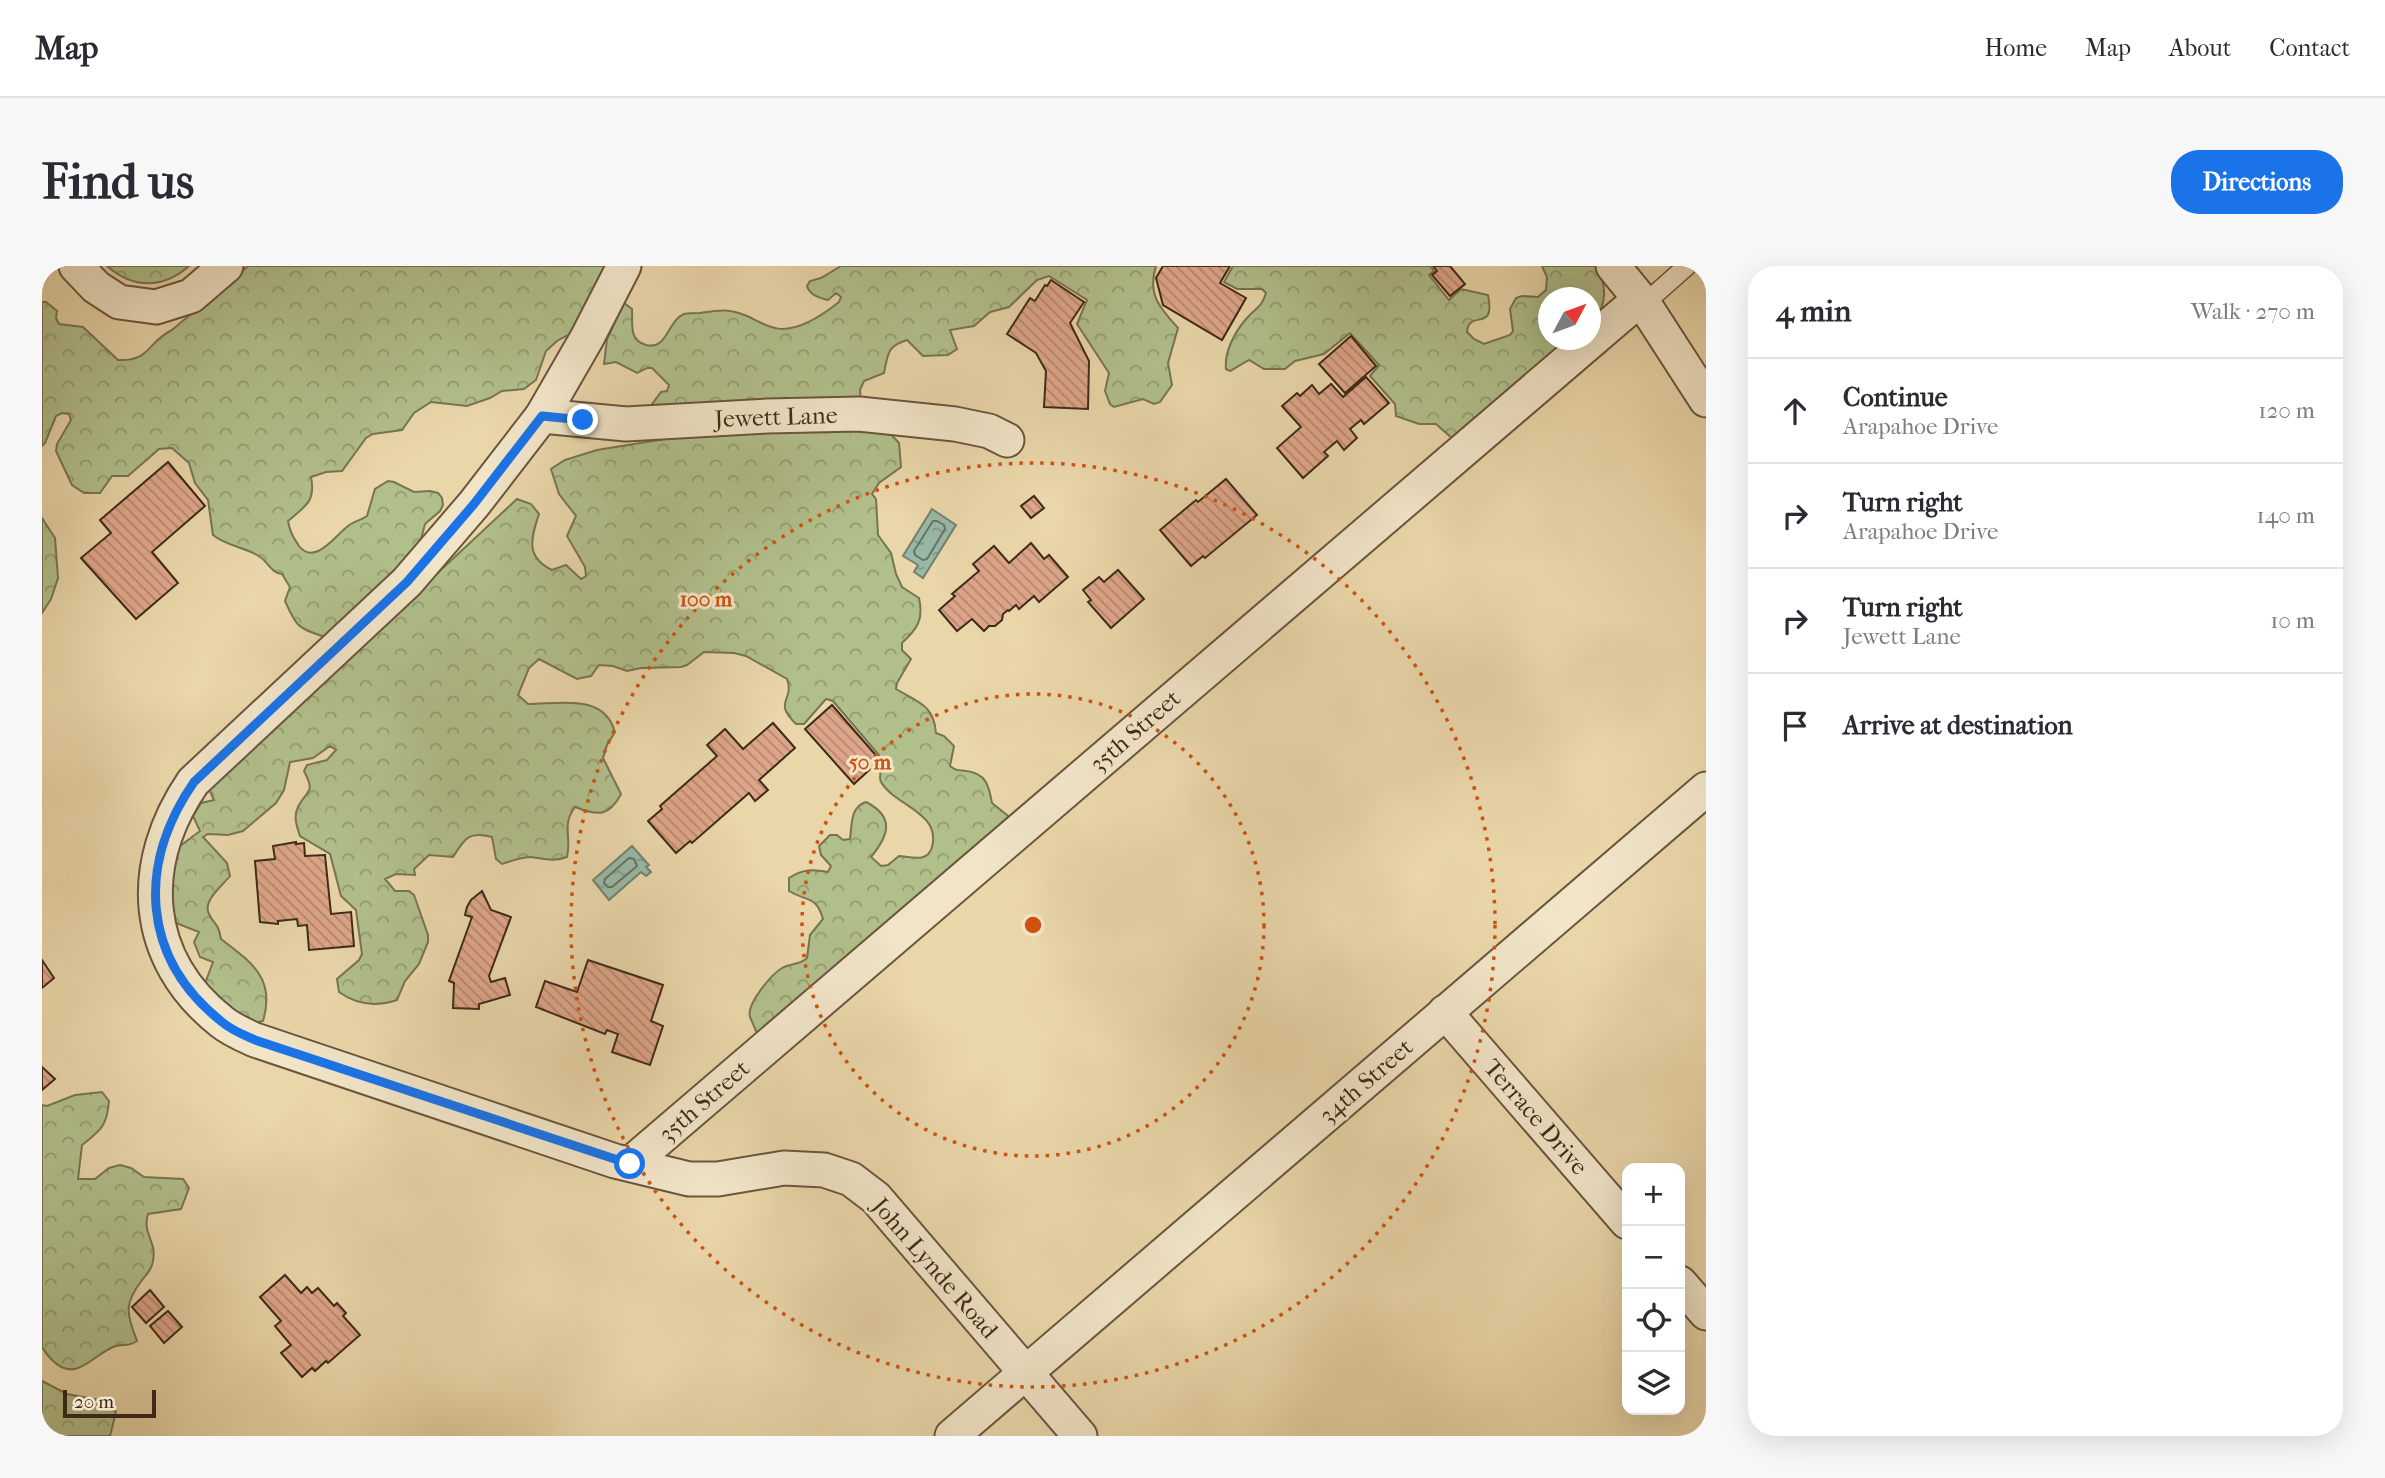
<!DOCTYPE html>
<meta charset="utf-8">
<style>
:root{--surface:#fff;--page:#f7f7f7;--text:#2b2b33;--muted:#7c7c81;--line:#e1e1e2;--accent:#1a73e8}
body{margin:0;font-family:"IM FELL French Canon",serif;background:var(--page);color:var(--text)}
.controls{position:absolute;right:21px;bottom:21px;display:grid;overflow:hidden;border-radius:14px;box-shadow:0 7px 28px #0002}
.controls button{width:63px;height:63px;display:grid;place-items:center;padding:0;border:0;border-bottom:2px solid var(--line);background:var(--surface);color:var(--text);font:35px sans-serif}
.compass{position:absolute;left:1496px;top:21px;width:63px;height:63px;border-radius:50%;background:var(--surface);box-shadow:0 7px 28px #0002;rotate:49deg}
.scale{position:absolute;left:21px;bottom:18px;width:93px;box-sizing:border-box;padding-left:7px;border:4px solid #3f2a19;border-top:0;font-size:19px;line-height:24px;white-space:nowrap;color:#3f2a19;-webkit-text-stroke:5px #f1e4c7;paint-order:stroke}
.stop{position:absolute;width:21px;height:21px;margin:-16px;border:5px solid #1a73e8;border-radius:50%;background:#fff}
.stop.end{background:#1a73e8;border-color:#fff;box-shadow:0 2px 7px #0008}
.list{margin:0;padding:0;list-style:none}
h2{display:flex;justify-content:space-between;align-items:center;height:91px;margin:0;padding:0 28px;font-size:30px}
h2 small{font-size:23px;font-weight:400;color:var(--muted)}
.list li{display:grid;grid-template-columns:46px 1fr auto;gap:21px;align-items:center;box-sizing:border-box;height:105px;padding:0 28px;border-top:2px solid var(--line)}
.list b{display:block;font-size:26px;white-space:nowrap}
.list p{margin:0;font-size:23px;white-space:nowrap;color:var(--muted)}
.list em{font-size:23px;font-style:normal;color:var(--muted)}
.icon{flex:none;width:38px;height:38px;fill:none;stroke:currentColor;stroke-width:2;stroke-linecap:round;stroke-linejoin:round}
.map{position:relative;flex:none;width:1664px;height:1170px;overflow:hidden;border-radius:28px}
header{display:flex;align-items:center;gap:42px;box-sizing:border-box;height:98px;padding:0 35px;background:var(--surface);border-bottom:2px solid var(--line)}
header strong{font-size:33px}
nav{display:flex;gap:38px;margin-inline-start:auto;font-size:24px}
.intro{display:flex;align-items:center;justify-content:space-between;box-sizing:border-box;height:168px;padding:0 42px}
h1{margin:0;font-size:49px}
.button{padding:18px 32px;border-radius:28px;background:var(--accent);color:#fff;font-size:24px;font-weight:700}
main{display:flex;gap:42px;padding:0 42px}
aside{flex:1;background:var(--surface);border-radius:28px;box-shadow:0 7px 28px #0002}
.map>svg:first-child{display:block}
.forest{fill:url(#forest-crowns);stroke:#787452;stroke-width:2}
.water{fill:url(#water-ripples);stroke:#74806e;stroke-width:2}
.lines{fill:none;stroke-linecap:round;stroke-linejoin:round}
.shore{stroke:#6b7260;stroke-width:2}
.building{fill:url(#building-back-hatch);stroke:#3f2a19;stroke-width:2}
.lane-casing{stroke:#6a553d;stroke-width:21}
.street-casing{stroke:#6a553d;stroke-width:37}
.lane{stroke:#f1e4c7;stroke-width:18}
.street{stroke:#f1e4c7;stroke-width:33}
.route{stroke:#1a73e8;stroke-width:9}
.ring{fill:none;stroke:#cf520e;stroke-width:3.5;stroke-dasharray:3.5 7}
.labels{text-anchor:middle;stroke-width:6;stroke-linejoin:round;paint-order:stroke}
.street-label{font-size:24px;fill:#3f2a19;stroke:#f1e4c7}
.centre{fill:#cf520e;stroke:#f1e4c7;stroke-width:3.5}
.ring-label{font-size:21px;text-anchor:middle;font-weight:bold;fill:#cf520e;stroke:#f1e4c7;stroke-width:6;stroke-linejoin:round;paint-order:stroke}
</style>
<header>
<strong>Map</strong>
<nav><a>Home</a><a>Map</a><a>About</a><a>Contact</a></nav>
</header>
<div class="intro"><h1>Find us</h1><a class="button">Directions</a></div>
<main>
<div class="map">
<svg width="1664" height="1170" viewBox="0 0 1664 1170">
<defs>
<pattern id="forest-crowns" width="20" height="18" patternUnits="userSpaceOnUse" patternTransform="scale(1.75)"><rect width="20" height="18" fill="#b1bf8b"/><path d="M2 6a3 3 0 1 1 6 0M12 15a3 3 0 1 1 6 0" fill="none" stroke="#919b71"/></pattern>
<pattern id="water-ripples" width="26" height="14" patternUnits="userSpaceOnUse" patternTransform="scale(1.75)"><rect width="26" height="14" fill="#97b9a7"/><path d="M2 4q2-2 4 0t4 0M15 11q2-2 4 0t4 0" fill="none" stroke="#7d9787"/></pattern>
<pattern id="building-back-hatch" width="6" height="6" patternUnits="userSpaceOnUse" patternTransform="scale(1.75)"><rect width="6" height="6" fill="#dea689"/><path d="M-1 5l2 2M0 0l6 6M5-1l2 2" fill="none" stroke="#b5876f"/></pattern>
</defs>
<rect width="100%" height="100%" fill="#e9d6a9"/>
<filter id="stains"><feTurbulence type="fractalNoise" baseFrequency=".00286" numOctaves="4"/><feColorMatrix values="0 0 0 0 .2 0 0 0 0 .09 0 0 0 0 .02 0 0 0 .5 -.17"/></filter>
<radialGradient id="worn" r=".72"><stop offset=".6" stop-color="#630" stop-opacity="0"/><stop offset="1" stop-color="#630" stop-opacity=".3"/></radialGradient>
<!-- forest -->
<g class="forest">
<path d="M65 0H147C121 23 91 23 65 0Z"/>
<path d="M206 0H566L533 65 515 75 504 85 494 114 482 123 460 125 448 132 425 140 389 136 372 147 360 164 331 168 324 172 300 205 284 206 269 211C274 236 263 240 246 255 248 266 251 271 257 280 273 300 293 270 306 260 311 256 319 254 325 250L333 223 346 215 352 216 372 226 388 225 396 227 400 232 401 239 398 245 383 258 377 281 285 372C256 361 256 364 243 335L248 321 240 308C229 307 227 297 218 291 204 281 186 281 171 269L166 234 153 217 147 197 130 182 117 183 86 210H70L58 227H42L30 219 14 185 15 178 29 154 27 148 20 147 14 150 3 177 0 180V36H4L15 45 14 52 17 58 41 61 76 94C109 95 104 77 130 64Z"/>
<path d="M799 0H1114C1105 29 1118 42 1136 62L1126 97 1130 119 1118 136 1112 138 1101 133 1072 141 1068 138 1063 125 1067 107 1035 58 1045 34 1007 10 995 14 967 41 948 46 932 60 908 64 915 83 906 89 881 90 865 74C845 80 846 88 842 107L822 115 818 124 819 137 608 141 619 126 625 125 627 119 610 102H605L595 107 574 96 562 98 565 73 582 37 590 43C591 57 586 74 604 79 626 84 625 55 642 48 647 47 654 47 658 47 677 44 686 42 705 50 716 55 728 63 740 63 760 63 782 48 797 36L799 31 794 27 786 34C777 32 767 28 765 20L768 15 779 12Z"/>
<path d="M1191 0H1388L1392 5 1387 9 1407 34 1419 23 1446 29C1454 68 1427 42 1425 66L1432 73 1442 78 1468 69 1471 65 1468 43 1474 32 1480 30 1496 31 1504 24 1505 11 1500 0H1553C1567 21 1565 40 1549 59L1548 32H1506V74H1531L1412 174 1394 158H1377L1354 150 1353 138 1328 110 1337 99 1308 67 1282 88 1253 95 1243 103H1222L1207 94 1188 105 1184 103C1182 86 1193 66 1204 53 1214 41 1219 43 1224 27L1220 23H1195L1182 16Z"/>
<path d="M843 162 857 177 859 201 837 217 830 228 834 233 836 269 849 287 854 308 860 321 877 332C882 354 875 363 860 377V384L869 393 855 417 854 423C876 436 892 439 894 467L902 470 912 480 908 500C914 505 917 504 924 505 944 507 947 520 950 537L970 553 716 771C714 764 711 758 708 751 704 738 730 708 740 702 749 697 758 699 765 692L768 669 781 653C774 629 765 636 747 625V612C761 603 770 603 786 606L789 600 779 589 777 580 788 569H795L801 574 808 573C810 559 808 541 824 536 853 551 847 569 829 591L839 600 846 599 857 590C869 591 886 597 890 581 899 546 853 540 839 516 836 509 840 501 842 495L791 435 784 433 762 458H754C730 435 753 435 745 413L704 390 692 387 662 386 645 399 639 401 599 402 585 405 571 400 557 399 549 410 535 413 497 393 487 402 476 429 486 438C518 438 562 427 573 466L565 479 561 492 579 528C567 551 556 550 533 541 519 560 530 570 525 591 512 596 503 593 489 591 480 591 469 595 460 598L454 593 450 571C427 565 423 572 411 591L387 589 372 603 373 609 354 608 343 613 353 625H367L372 629 386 669V676L377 698 363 715 355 734C334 741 315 739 297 726L295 713 317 694 320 688 314 644 299 630 288 588 258 570C255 561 251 551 256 541 265 523 274 528 262 505L265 499 285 494 294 484 288 480 271 492 248 496 242 524 234 537 201 565 186 569 166 568 161 571 185 597 188 610C181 619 160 635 167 648 173 660 176 656 179 673 209 696 234 712 221 755L212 757 178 737 162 720 171 696 158 691 152 676 157 666 129 655 127 631 134 583 158 565 151 550 159 537 172 534 166 521 475 233 489 238 497 248C489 272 483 291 510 304L524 299 539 313 544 310 543 301 525 270 534 250 517 228 509 203 523 194 555 184 685 163Z"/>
<polygon points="0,252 13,272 16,312 9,333 0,347"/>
<path d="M60 826 67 835C65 860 59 864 40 879L36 913H53L67 902 78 899 89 902 102 911 141 913 147 922 139 943 106 948C100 968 115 975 111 995 110 1003 105 1008 100 1014 81 1039 85 1047 95 1075 84 1082 85 1077 74 1080 51 1087 35 1119 10 1094 6 1090 3 1086 0 1081V839L5 840 33 829Z"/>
<polygon points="0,1115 25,1128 57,1134 74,1146 68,1170 0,1170"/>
</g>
<!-- water -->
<g class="water">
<polygon points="890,243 914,259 881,312 872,306 876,299 861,290"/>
<polygon points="590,580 607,599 604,601 609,606 604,610 599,606 567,634 551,614"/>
</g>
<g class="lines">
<!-- shore -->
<g class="shore">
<polygon points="891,255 895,255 902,259 903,263 885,293 881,294 873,289 872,285"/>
<polygon points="587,592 592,593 595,600 570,621 566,621 562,617 563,613"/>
</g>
</g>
<!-- building -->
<g class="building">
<polygon points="1121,0 1188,0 1178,17 1204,32 1180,74 1121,39 1114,12"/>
<polygon points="1391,0 1408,0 1423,18 1408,30 1390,9 1395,5"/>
<polygon points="1009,14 1042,36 1028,57 1047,95 1046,143 1002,141 1004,105 994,87 965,68 988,32 993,35 1003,19 1005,20"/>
<polygon points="1309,70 1334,100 1303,127 1277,98"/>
<polygon points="1324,111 1347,137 1322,158 1319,154 1308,163 1315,172 1302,184 1295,175 1282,186 1286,190 1261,212 1235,182 1259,161 1240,140 1255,127 1258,130 1270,119 1277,128 1289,118 1301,131"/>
<polygon points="126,196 163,240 110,286 136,317 94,353 39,292 69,267 58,254"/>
<polygon points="1184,213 1215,249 1163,292 1161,290 1149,300 1118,264 1154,234 1156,236"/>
<polygon points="992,230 1002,242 989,252 979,240"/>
<polygon points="989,277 1002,293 1007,289 1026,311 997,336 992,330 977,343 974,339 967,345 966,344 961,348 960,354 953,360 947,360 942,365 930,353 915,365 897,344 913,330 910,328 937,305 931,298 952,280 967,297"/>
<polygon points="1076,304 1102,333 1069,362 1046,336 1049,334 1041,324 1057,311 1062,316"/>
<polygon points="790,439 838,494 812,518 763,463"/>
<polygon points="731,457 753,482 717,514 726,524 713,535 707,527 650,577 648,575 634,587 606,555 620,543 618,540 675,490 665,479 683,463 701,483"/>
<polygon points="254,576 254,578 262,577 263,590 283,589 289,648 309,646 312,680 267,684 265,659 256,660 255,653 236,655 236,658 218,656 213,595 233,593 231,580"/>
<polygon points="440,625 449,644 469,651 447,710 449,716 463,712 468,729 437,738 437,743 411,742 412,717 407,715 430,651 423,649 425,641 429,634"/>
<polygon points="0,694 12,712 0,722"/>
<polygon points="546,694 621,719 609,755 621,760 608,799 570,786 576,768 565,764 563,768 494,741 503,715 535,726"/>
<polygon points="0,801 13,813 0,824"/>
<polygon points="243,1009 259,1027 265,1021 270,1027 276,1022 292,1040 295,1037 304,1047 301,1050 318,1069 286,1097 284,1095 273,1105 270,1102 260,1111 239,1087 249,1079 233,1060 239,1055 218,1031"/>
<polygon points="108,1024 122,1041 104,1057 90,1041"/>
<polygon points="126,1045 140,1061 122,1077 108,1060"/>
</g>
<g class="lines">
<!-- lane casing -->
<g class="lane-casing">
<polyline id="lane" points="1602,38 1645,0"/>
</g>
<!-- street casing -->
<g class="street-casing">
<g id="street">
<polyline points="34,0 54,21 77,36 114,41 149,30 184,0"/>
<path d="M582 0 545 72 500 150 432 238 365 316 151 516C95 598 99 692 180 756 190 764 202 769 213 774L573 895 647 913H676L742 902 782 904 809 913 834 932 1038 1170"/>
<polyline points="1571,0 1602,38 1664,134"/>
<polyline points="500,150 584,158 725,150 817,148 913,158 947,165 965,174"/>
<polyline points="1403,746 1585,956"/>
<polyline points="588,898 1598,33"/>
<polyline points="1638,1017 1664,1047"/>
<polyline points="910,1170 1664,523"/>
</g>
</g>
<!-- lane -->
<use href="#lane" class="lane"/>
<!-- street -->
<use href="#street" class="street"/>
</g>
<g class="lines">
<!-- route -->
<path class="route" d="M541 154 500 150 432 238 365 316 152 516C95 598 99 692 180 756 189 764 202 769 213 774L588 898"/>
</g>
<!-- distance rings -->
<g class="ring">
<circle cx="991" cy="659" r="231"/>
<circle cx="991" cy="659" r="462"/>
</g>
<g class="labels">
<!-- street labels -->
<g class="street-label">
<text transform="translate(734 151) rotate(-2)" y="8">Jewett Lane</text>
<text transform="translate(1093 465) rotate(-41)" y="8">35th Street</text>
<text transform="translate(1324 815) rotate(-41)" y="8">34th Street</text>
<text transform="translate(662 835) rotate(-41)" y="8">35th Street</text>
<text transform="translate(1494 851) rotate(49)" y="8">Terrace Drive</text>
<text transform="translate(893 1002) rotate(49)" y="8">John Lynde Road</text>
</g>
</g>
<circle cx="991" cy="659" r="10" class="centre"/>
<g class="ring-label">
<text x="664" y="340">100 m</text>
<text x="828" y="503">50 m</text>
</g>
<rect width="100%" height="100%" filter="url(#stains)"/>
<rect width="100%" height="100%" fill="url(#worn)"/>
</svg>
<div class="controls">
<button>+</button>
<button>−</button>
<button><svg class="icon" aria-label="locate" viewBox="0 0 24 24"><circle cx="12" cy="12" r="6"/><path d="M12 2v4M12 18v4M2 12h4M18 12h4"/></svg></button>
<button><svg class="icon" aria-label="layers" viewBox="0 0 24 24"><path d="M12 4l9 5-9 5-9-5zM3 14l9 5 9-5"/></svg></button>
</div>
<svg class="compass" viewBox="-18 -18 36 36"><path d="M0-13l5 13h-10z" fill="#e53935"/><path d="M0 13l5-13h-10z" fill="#7c7c81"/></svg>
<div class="scale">20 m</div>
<div class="stop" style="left:588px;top:898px"></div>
<div class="stop end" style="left:541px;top:154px"></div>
</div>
<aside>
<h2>4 min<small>Walk · 270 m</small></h2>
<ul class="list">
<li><svg class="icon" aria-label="ahead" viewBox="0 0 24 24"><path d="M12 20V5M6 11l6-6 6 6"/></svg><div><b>Continue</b><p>Arapahoe Drive</p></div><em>120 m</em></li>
<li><svg class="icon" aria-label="right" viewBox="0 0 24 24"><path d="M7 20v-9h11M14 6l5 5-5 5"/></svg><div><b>Turn right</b><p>Arapahoe Drive</p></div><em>140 m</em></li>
<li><svg class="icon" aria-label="right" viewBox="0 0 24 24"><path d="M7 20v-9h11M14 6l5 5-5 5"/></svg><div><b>Turn right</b><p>Jewett Lane</p></div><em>10 m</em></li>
<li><svg class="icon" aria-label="arrive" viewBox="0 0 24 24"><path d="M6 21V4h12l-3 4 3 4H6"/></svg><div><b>Arrive at destination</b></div></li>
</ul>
</aside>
</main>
